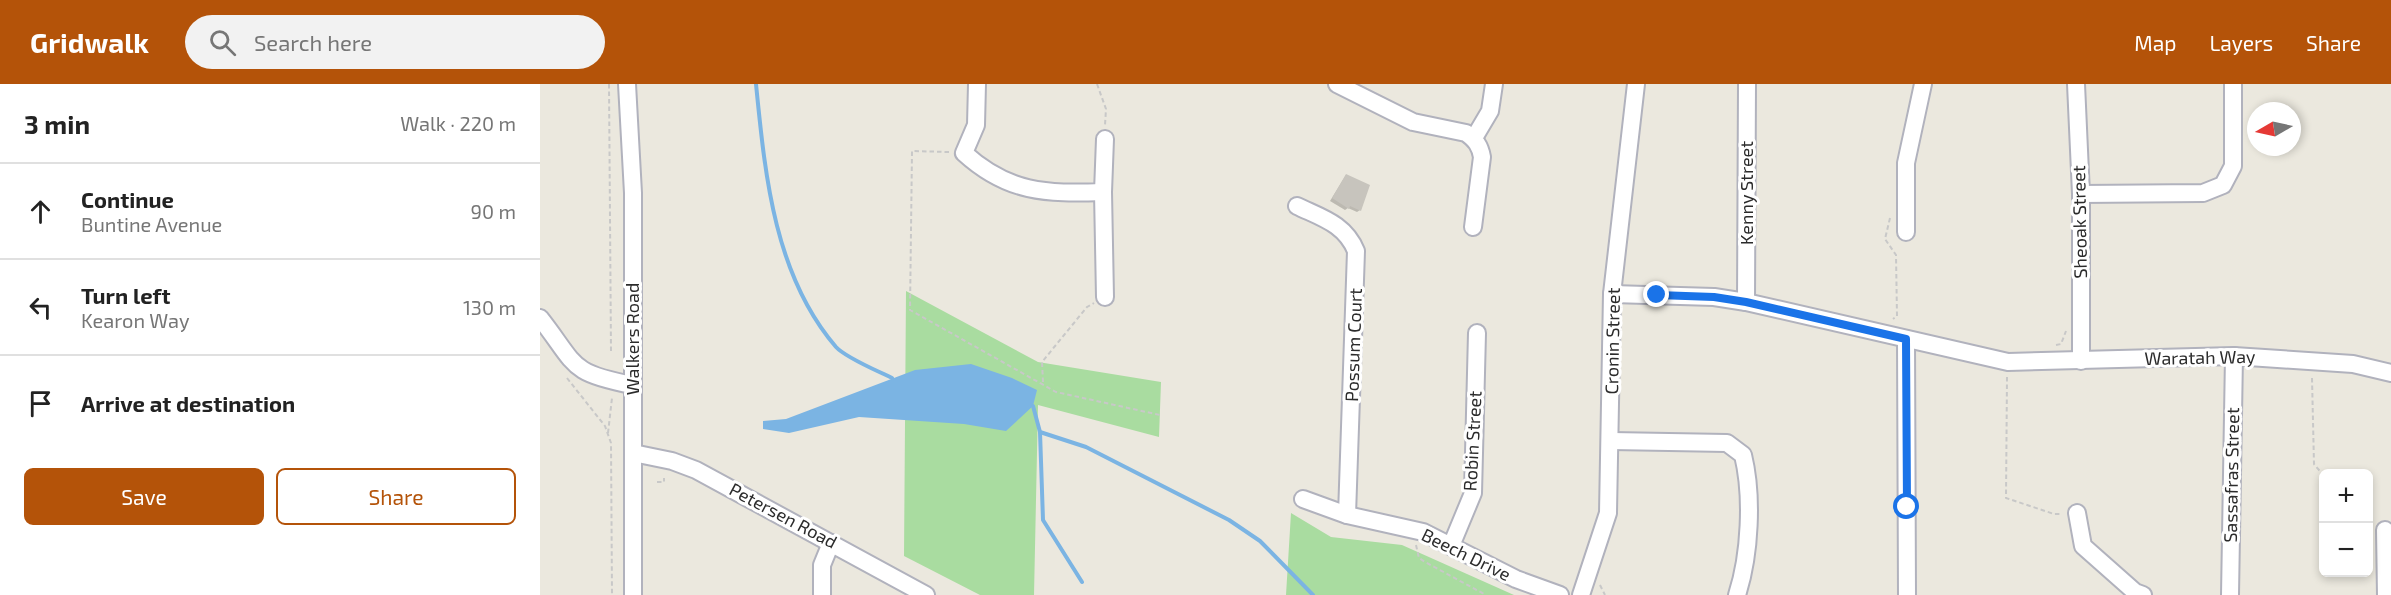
<!DOCTYPE html>
<meta charset="utf-8">
<style>
:root{--surface:#fff;--page:#f2f2f2;--text:#222;--muted:#767676;--line:#e0e0e0;--accent:#b45309}
body{margin:0;font-family:"Exo 2",sans-serif;background:var(--page);color:var(--text)}
.controls{position:absolute;right:18px;bottom:18px;display:grid;overflow:hidden;border-radius:9px;box-shadow:0 3px 9px #0003}
.controls button{width:54px;height:54px;display:grid;place-items:center;padding:0;border:0;border-bottom:2px solid var(--line);background:var(--surface);color:var(--text);font:30px sans-serif}
.compass{position:absolute;left:1707px;top:18px;width:54px;height:54px;border-radius:50%;background:var(--surface);box-shadow:0 3px 9px #0003;rotate:261deg}
.stop{position:absolute;width:18px;height:18px;margin:-14px;border:4px solid #1a73e8;border-radius:50%;background:#fff}
.stop.end{background:#1a73e8;border-color:#fff;box-shadow:0 2px 6px #0008}
.list{margin:0;padding:0;list-style:none}
h2{display:flex;justify-content:space-between;align-items:center;height:78px;margin:0;padding:0 24px;font-size:26px}
h2 small{font-size:20px;font-weight:400;color:var(--muted)}
.list li{display:grid;grid-template-columns:39px 1fr auto;gap:18px;align-items:center;box-sizing:border-box;height:96px;padding:0 24px;border-top:2px solid var(--line)}
.list b{display:block;font-size:22px;white-space:nowrap}
.list p{margin:0;font-size:20px;white-space:nowrap;color:var(--muted)}
.list em{font-size:20px;font-style:normal;color:var(--muted)}
.actions{display:flex;gap:12px;padding:18px 24px}
.actions a{flex:1;padding:14px 0;border:2px solid var(--accent);border-radius:9px;text-align:center;font-size:21px;color:var(--accent)}
.actions .main{background:var(--accent);color:#fff}
.icon{flex:none;width:33px;height:33px;fill:none;stroke:currentColor;stroke-width:2;stroke-linecap:round;stroke-linejoin:round}
.map{position:relative;flex:none;width:1851px;height:511px;overflow:hidden}
header{display:flex;align-items:center;gap:36px;box-sizing:border-box;height:84px;padding:0 30px;background:var(--accent);color:#fff}
header strong{font-size:28px}
nav{display:flex;gap:33px;margin-inline-start:auto;font-size:21px}
.search{width:420px;height:54px;background:var(--page);display:flex;align-items:center;gap:15px;box-sizing:border-box;padding:0 21px;border-radius:33px;color:var(--muted);font-size:22px}
main{display:flex}
aside{flex:1;background:var(--surface)}
.map>svg:first-child{display:block}
.green{fill:#a9dca0}
.water{fill:#7bb4e3}
.shadow{fill:#0003}
.lines{fill:none;stroke-linecap:round;stroke-linejoin:round}
.stream{stroke:#7bb4e3;stroke-width:4}
.building{fill:#c7c4bd}
.minor-casing{stroke:#b1b2bd;stroke-width:20}
.path{stroke:#c8c8c8;stroke-width:2;stroke-dasharray:4.5 3;stroke-linecap:butt}
.minor{stroke:#fff;stroke-width:16}
.route{stroke:#1a73e8;stroke-width:8}
.labels{text-anchor:middle;stroke-width:6;stroke-linejoin:round;paint-order:stroke}
.street-label{font-size:18px;fill:#2b2b2b;stroke:#fff}
</style>
<header>
<strong>Gridwalk</strong>
<div class="search"><svg class="icon" aria-label="search" viewBox="0 0 24 24"><circle cx="10" cy="10" r="6"/><path d="M15 15l6 6"/></svg>Search here</div>
<nav><a>Map</a><a>Layers</a><a>Share</a></nav>
</header>
<main>
<aside>
<h2>3 min<small>Walk · 220 m</small></h2>
<ul class="list">
<li><svg class="icon" aria-label="ahead" viewBox="0 0 24 24"><path d="M12 20V5M6 11l6-6 6 6"/></svg><div><b>Continue</b><p>Buntine Avenue</p></div><em>90 m</em></li>
<li><svg class="icon" aria-label="left" viewBox="0 0 24 24"><path d="M17 20v-9H6M10 6l-5 5 5 5"/></svg><div><b>Turn left</b><p>Kearon Way</p></div><em>130 m</em></li>
<li><svg class="icon" aria-label="arrive" viewBox="0 0 24 24"><path d="M6 21V4h12l-3 4 3 4H6"/></svg><div><b>Arrive at destination</b></div></li>
</ul>
<div class="actions"><a class="main">Save</a><a>Share</a></div>
</aside>
<div class="map">
<svg width="1851" height="511" viewBox="0 0 1851 511">
<rect width="100%" height="100%" fill="#ebe8de"/>
<!-- green -->
<g class="green">
<polygon points="366,207 498,278 621,298 619,353 498,321 494,511 440,511 364,472"/>
<polygon points="751,429 791,453 862,461 974,511 746,511"/>
</g>
<!-- water -->
<polygon class="water" points="431,280 472,294 497,306 493,322 466,347 424,340 319,333 249,349 223,345 223,337 246,335 375,286"/>
<!-- shadow -->
<polygon class="shadow" points="806,91 820,126 817,128 808,124 805,126 790,117"/>
<g class="lines">
<!-- stream -->
<g class="stream">
<path d="M216 0C225 90 234 191 296 263 306 274 338 287 352 294"/>
<polyline points="493,322 500,348 546,363 689,436 720,457 773,511"/>
<polyline points="500,348 503,436 542,498"/>
</g>
</g>
<!-- building -->
<polygon class="building" points="806,90 830,101 821,127 810,122 809,125 792,114"/>
<g class="lines">
<!-- minor casing -->
<g class="minor-casing">
<g id="minor">
<polyline points="87,0 93,109 93,511"/>
<path d="M437 0 436 41 424 69C468 109 506 110 563 108L565 55"/>
<path d="M797 0 873 38 926 49C936 56 940 62 942 73L933 143"/>
<polyline points="1536,0 1541,110 1541,277"/>
<polyline points="934,54 950,27 954,0"/>
<polyline points="563,108 565,213"/>
<polyline points="1541,110 1663,109 1683,101 1693,82 1693,0"/>
<path d="M757 122C782 134 805 140 816 167L807 431"/>
<polyline points="1366,148 1366,79 1383,0"/>
<polyline points="1072,210 1174,213 1206,218 1468,278 1694,272 1813,280 1851,289"/>
<polyline points="1206,218 1207,0"/>
<path d="M0 234C37 281 28 289 93 301"/>
<polyline points="1366,255 1367,511"/>
<path d="M1071 357 1187 359 1203 371C1213 412 1210 471 1197 511"/>
<polyline points="93,369 132,377 156,386 386,511"/>
<polyline points="763,415 807,431 883,448 976,495 1020,511"/>
<polyline points="1537,429 1543,462 1595,508 1603,511"/>
<polyline points="1845,446 1846,511"/>
<polyline points="911,462 933,409 937,249"/>
<polyline points="282,511 282,481 291,459"/>
<polyline points="1041,511 1068,429 1072,210 1096,0"/>
<polyline points="1690,511 1694,272"/>
</g>
</g>
<!-- path -->
<g class="path">
<polyline points="69,0 71,268"/>
<polyline points="557,0 566,25 565,41"/>
<polyline points="409,68 372,67 370,226 516,308 620,331"/>
<polyline points="1350,134 1345,155 1356,171 1357,232 1353,235"/>
<polyline points="1516,261 1521,260 1526,247"/>
<polyline points="1467,293 1466,414 1514,430 1522,430"/>
<polyline points="27,294 65,342 71,359 72,511"/>
<polyline points="1772,294 1774,380 1784,392"/>
<polyline points="503,298 502,278 547,223 554,219"/>
<polyline points="68,349 72,314"/>
<polyline points="117,398 124,398 124,394"/>
<polyline points="876,461 879,474 885,478 946,511"/>
<polyline points="1060,501 1065,511"/>
</g>
<!-- minor -->
<use href="#minor" class="minor"/>
</g>
<g class="lines">
<!-- route -->
<polyline class="route" points="1117,211 1174,213 1206,218 1366,255 1367,423"/>
</g>
<g class="labels">
<!-- street labels -->
<g class="street-label">
<text transform="translate(1207 109) rotate(-90)" y="6">Kenny Street</text>
<text transform="translate(1540 138) rotate(-91)" y="6">Sheoak Street</text>
<text transform="translate(93 255) rotate(-90)" y="6">Walkers Road</text>
<text transform="translate(1073 257) rotate(-89)" y="6">Cronin Street</text>
<text transform="translate(814 261) rotate(-88)" y="6">Possum Court</text>
<text transform="translate(1660 274) rotate(-1)" y="6">Waratah Way</text>
<text transform="translate(933 357) rotate(-87)" y="6">Robin Street</text>
<text transform="translate(1692 391) rotate(-89)" y="6">Sassafras Street</text>
<text transform="translate(243 432) rotate(28)" y="6">Petersen Road</text>
<text transform="translate(926 471) rotate(26)" y="6">Beech Drive</text>
</g>
</g>
</svg>
<div class="controls">
<button>+</button>
<button>−</button>
</div>
<svg class="compass" viewBox="-18 -18 36 36"><path d="M0-13l5 13h-10z" fill="#e53935"/><path d="M0 13l5-13h-10z" fill="#767676"/></svg>
<div class="stop" style="left:1367px;top:423px"></div>
<div class="stop end" style="left:1117px;top:211px"></div>
</div>
</main>
